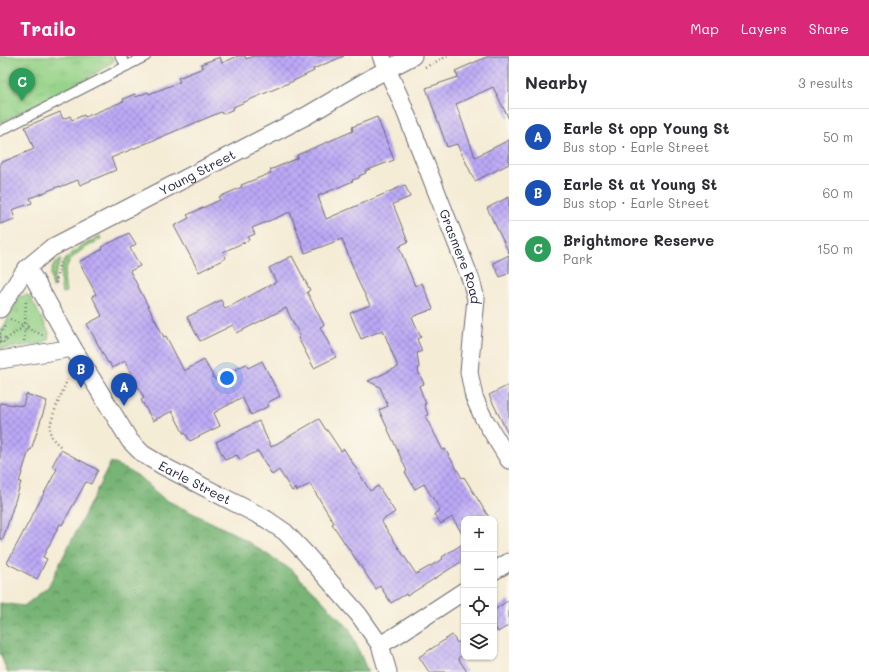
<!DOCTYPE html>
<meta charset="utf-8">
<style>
:root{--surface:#fff;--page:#f7f7f7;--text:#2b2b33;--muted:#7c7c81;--line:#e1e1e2;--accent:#db2777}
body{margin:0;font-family:Mali,sans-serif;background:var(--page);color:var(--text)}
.controls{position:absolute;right:12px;bottom:12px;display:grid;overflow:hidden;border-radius:8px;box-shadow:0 1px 3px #0004}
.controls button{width:36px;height:36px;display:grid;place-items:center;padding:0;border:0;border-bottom:1px solid var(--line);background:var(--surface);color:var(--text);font:20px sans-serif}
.you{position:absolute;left:227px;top:322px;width:14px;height:14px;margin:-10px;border:3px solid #fff;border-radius:50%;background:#1a73e8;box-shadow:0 0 0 6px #1a73e833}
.badge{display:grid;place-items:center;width:26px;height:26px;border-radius:50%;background:var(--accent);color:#fff;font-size:13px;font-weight:700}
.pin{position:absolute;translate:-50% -33px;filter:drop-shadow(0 1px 2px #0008)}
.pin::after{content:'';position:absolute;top:21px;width:14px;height:12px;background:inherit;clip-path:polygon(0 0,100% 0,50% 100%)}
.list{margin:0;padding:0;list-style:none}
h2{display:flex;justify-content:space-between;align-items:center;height:52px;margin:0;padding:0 16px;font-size:17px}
h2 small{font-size:13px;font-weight:400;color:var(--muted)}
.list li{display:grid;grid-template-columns:26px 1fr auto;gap:12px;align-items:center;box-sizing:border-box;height:56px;padding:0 16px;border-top:1px solid var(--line)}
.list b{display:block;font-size:15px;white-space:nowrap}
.list p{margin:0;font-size:13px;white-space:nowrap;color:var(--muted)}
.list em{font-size:13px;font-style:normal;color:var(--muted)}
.icon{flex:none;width:22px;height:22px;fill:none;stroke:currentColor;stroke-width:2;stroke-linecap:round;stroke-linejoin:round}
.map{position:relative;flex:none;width:509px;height:616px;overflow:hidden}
header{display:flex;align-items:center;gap:24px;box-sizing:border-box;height:56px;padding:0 20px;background:var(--accent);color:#fff}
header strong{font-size:19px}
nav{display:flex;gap:22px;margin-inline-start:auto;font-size:14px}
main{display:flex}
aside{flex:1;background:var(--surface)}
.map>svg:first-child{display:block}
.green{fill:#94d287;stroke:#5b7a61}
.forest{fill:url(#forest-crowns);stroke:#4c6b58}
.park{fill:url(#park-tufts);stroke:#5b7a61}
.building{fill:url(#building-cross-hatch)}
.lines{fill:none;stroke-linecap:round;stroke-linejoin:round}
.lane-casing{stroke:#6c6971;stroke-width:11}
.street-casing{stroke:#6c6971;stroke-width:19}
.path{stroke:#6c6971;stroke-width:2.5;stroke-dasharray:1 3;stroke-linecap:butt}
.lane{stroke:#fff;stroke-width:9}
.street{stroke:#fff;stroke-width:17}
.labels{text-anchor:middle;stroke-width:3;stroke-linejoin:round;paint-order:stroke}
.street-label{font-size:13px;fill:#22223b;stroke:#fbf7ec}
</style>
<header>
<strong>Trailo</strong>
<nav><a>Map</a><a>Layers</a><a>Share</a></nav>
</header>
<main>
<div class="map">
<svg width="509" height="616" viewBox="0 0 509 616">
<defs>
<pattern id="forest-crowns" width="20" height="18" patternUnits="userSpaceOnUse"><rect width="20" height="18" fill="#77b474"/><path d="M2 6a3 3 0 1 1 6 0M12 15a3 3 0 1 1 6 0" fill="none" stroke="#619260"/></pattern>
<pattern id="park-tufts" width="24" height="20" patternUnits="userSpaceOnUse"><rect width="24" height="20" fill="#94d287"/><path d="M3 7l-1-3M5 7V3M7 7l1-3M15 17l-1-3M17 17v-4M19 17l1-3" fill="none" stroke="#7fb475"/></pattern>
<pattern id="building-cross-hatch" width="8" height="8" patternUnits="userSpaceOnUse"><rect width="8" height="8" fill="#bba9f6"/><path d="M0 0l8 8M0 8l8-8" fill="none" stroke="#9889c8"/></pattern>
</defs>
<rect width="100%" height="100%" fill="#fbf7ec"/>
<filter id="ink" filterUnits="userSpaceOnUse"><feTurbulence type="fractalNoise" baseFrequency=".025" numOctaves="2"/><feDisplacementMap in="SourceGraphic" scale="8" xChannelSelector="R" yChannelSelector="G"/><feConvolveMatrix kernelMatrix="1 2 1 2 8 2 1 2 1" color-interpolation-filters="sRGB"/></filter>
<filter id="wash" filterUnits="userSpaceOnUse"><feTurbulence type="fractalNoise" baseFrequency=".012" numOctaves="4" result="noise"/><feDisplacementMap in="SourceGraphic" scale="16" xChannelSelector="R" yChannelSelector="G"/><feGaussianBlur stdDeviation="0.9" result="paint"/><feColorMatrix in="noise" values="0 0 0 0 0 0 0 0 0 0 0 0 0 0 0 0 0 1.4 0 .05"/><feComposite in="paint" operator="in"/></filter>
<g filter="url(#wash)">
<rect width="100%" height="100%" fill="#f5ecd6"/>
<!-- green -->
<g class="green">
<path d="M100 180 101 183C76 197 59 204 66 236L62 237C55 201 72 196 100 180Z"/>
<path d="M60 203 61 204 54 221V232H53C50 218 49 213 60 203Z"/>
</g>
<!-- forest -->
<polygon class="forest" points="111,406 137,419 164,443 237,479 293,515 349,572 368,616 7,616 0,596 0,547 24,550 48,531"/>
<!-- park -->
<g class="park">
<polygon points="0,0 111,0 114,5 87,23 0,67"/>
<polygon points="27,239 31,242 49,277 48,283 44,287 0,293 0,277 19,242 22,240"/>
</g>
<g id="blocks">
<!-- building -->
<g class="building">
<polygon points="238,0 245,0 246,3 254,0 344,0 313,13 314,15 291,26 233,51 234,53 222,58 221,56 111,102 116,114 80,129 78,124 60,131 60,130 30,142 32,147 12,154 15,163 0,168 0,107 34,93 25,71 60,56 63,63 70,60 72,64 84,59 85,61 124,45 123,43 135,38 136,41 148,36 149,38 180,26 178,22 203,12 201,8 220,1 222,7"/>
<polygon points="489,0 509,0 509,63 493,31 456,48 475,101 509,84 509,108 475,125 457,88 447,91 426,32 458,21 455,15"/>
<polygon points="377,61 394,104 365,115 366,117 359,120 359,122 352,124 353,125 318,140 326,163 405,129 410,141 393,148 408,186 401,189 402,190 399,191 415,230 422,227 433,253 412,261 421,281 417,283 422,295 417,297 419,311 418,315 424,328 419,330 426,348 424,348 428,359 425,360 443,394 445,393 462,422 464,421 490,463 464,463 464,481 452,461 441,468 434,458 440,454 424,428 415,433 405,416 407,415 379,354 388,350 380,331 368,325 398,311 383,274 361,283 350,257 370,249 359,227 342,183 305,197 290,156 252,172 255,178 248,181 249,184 223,196 226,202 199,216 174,170 189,162 187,159 220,144 219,141 242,131 241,129 271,117 270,114 298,102 297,99 353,75 352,71"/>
<polygon points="509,141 509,197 487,152"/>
<polygon points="129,177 136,188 130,192 140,210 130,215 164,281 166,280 184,315 204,304 215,324 246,308 248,312 262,305 280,340 267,347 269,350 251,359 242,341 214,357 220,370 190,385 185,377 184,378 172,355 153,365 141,344 144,342 125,305 112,312 109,306 108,307 87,268 102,260 92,240 96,238 79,206 103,193 102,191"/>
<polygon points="509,199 509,217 500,221 493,207"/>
<polygon points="292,200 310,234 307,236 324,269 320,271 336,301 314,312 298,282 300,280 286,252 237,277 233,269 200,285 187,261 221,244 225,253 276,226 269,212"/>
<polygon points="509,329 509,380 489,339"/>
<polygon points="26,338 47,345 31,394 29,394 19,426 21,426 3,483 0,483 0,347 23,350"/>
<polygon points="319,363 326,374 327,374 341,395 344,393 370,435 378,430 395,456 381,465 416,518 443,503 442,501 464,487 464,504 407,540 406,538 391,547 380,530 376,533 332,468 334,467 310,428 297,435 296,432 292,435 279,414 272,419 258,395 240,404 237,399 225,404 216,386 259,365 271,391"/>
<polygon points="61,394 98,414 91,428 86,426 62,469 60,468 43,501 47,503 37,523 7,507 57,413 52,410"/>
<polygon points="509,544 509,569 498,576 494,569 494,554"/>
<polygon points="452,579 457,587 464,582 464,598 458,602 467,616 429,616 419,601"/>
</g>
</g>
</g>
<g filter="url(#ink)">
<use href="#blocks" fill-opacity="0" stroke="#6c6971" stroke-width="1"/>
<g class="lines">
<!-- lane casing -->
<g class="lane-casing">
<g id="lane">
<polyline points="120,0 127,10"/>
<polyline points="0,75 146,0"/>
</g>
</g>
<!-- street casing -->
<g class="street-casing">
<g id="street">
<path id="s1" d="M381 0 400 42 471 224 476 243 469 316 474 341 483 361 509 404"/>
<path id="s2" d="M27 212 35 224 73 292 130 385 143 398 163 410 266 463 285 476 306 498 359 559 380 589 388 616"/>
<path id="s3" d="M0 253 19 223 27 212 51 192 306 60 371 22 413 0"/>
<polyline points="0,304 73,292"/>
<polyline points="494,515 509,506"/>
<polyline points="380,589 397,579 464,535"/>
</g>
</g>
<!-- path -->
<g class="path">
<polyline points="425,11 448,0"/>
<polyline points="56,227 58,213 61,205"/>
<polyline points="10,263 22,269"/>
<polyline points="25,267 26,244"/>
<circle cx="25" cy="270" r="3"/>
<polyline points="27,272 45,280"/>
<polyline points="0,278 6,268"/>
<polyline points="0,281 5,282 7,285"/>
<polyline points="6,283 22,272"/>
<polyline points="24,285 25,273"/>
<polyline points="0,286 3,285 4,287"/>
<path d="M60 390C55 386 50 381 50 374 50 362 63 336 67 324"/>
</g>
<!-- lane -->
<use href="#lane" class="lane"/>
<!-- street -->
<use href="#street" class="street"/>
</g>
</g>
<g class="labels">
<!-- street labels -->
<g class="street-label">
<text dy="5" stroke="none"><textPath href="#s3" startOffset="245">Young Street</textPath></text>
<text dy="5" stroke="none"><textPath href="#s1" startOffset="216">Grasmere Road</textPath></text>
<text dy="5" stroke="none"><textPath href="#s2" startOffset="279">Earle Street</textPath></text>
</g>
</g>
</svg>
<div class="controls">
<button>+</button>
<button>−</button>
<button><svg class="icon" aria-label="locate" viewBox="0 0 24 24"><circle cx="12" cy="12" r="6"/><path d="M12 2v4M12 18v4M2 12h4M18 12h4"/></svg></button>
<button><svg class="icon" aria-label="layers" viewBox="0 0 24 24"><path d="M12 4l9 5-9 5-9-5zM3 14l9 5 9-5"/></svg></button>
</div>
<div class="you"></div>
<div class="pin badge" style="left:124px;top:350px;background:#1a4fb4">A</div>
<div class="pin badge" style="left:81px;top:332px;background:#1a4fb4">B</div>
<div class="pin badge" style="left:22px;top:45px;background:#2e9e5b">C</div>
</div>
<aside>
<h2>Nearby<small>3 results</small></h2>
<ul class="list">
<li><span class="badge" style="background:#1a4fb4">A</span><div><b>Earle St opp Young St</b><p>Bus stop · Earle Street</p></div><em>50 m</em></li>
<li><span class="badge" style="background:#1a4fb4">B</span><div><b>Earle St at Young St</b><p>Bus stop · Earle Street</p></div><em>60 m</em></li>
<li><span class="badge" style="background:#2e9e5b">C</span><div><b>Brightmore Reserve</b><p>Park</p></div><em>150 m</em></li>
</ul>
</aside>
</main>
